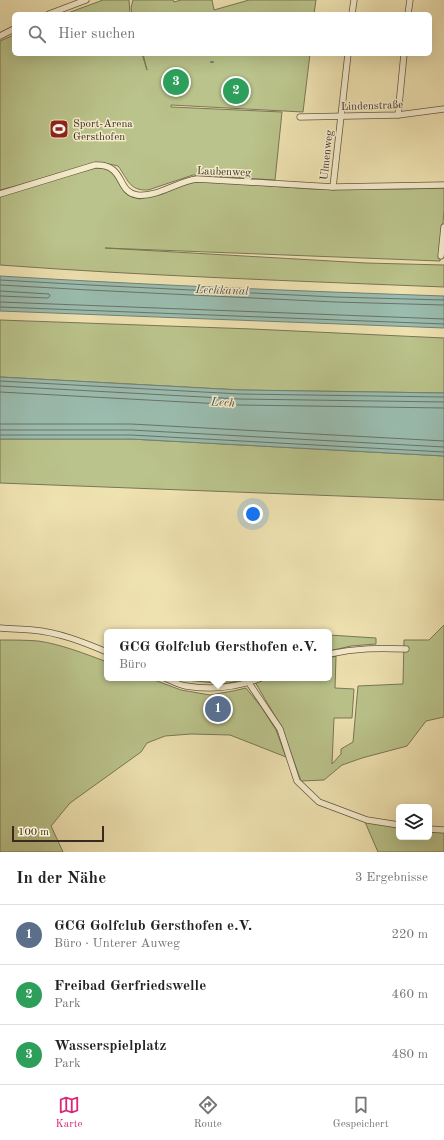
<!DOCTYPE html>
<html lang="de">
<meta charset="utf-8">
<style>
:root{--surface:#fff;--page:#f6f6f6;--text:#222;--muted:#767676;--line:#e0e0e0;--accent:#db2777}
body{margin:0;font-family:"Old Standard TT",serif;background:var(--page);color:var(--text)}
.controls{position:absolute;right:12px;bottom:12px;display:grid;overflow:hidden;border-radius:6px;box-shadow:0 4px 16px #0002}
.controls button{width:36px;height:36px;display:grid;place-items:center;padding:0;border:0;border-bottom:1px solid var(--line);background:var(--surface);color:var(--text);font:20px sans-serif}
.scale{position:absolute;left:12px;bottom:10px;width:92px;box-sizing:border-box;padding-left:4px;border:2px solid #392a20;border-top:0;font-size:11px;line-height:14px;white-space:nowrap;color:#392a20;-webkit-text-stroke:3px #f5eccc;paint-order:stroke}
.you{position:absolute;left:253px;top:514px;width:14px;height:14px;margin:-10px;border:3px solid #fff;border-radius:50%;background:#1a73e8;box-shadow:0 0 0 6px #1a73e833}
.badge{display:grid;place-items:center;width:26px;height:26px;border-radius:50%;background:var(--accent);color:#fff;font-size:13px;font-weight:700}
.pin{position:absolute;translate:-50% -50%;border:2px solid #fff;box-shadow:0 1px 4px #0006}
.popup{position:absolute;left:104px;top:629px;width:228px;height:52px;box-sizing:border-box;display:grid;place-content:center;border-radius:6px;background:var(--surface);filter:drop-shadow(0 1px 3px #0005);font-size:13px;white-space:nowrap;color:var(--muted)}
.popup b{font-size:15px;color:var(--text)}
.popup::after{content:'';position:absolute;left:50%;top:100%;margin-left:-8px;border:8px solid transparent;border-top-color:var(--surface)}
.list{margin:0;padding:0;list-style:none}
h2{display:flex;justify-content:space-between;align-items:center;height:52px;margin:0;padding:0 16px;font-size:17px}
h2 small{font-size:13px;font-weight:400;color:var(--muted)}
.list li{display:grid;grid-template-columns:26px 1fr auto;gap:12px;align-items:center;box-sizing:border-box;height:60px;padding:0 16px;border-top:1px solid var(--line)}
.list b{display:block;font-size:15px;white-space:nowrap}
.list p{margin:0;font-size:13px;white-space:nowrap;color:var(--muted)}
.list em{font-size:13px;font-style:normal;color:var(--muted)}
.icon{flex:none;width:22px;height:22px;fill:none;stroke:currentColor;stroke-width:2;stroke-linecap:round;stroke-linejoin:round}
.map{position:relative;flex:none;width:444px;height:852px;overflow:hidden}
.search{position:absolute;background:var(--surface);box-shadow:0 4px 16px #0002;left:12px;right:12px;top:12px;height:44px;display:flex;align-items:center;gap:10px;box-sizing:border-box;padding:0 14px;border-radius:6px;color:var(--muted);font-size:15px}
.sheet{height:232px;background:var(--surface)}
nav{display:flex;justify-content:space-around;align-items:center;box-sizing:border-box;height:56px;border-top:1px solid var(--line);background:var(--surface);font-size:11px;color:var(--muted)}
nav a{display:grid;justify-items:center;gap:2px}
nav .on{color:var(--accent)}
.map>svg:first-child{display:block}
.green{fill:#bac38b;stroke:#7a7656}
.water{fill:#9abdb0;stroke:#738276}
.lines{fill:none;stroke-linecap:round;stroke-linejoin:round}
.shore{stroke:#6a7468;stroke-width:1}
.stream{stroke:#738276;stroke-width:2}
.minor-casing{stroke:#665844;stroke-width:7}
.minor{stroke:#f5eccc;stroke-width:5.5}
.labels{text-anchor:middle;stroke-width:3;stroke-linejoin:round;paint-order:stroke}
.street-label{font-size:11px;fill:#392a20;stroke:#f5eccc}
.poi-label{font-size:11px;fill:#392a20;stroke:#f5eccc;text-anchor:start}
.water-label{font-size:12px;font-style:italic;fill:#514f44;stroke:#f5eccc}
</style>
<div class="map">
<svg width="444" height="852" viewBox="0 0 444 852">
<rect width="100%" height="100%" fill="#efe2b1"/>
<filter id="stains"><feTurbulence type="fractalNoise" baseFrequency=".005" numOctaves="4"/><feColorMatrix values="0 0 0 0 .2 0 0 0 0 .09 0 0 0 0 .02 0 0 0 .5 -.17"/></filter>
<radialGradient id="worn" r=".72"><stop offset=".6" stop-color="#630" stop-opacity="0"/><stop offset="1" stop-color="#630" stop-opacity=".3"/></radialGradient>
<!-- green -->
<g class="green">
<polygon points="103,0 129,0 130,14 65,14"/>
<polygon points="133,0 173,0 174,2 181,0 212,0 214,10 249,0 316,0 314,14 132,14 131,8"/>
<path d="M14 35V54H142L147 70 143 54H310L303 112 171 105V107L282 112 275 180 193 175 148 190C129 191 128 179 118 166L105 163 0 190V41Z"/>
<path d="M96 168C100 168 105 168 108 170 122 179 117 195 140 199L191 183 202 181 312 189H408L444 188V210L440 261 105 248 366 263 444 265V287C296 281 148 276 0 265V197L31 186Z"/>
<polygon points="0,320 252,329 444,338 444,393 240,390 0,377"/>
<polygon points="0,439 131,439 444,456 444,500 0,483"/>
<polygon points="444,625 444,717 426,721 407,746 362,758 342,765 324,780 301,781 282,728 255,682 266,678 329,678 329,658 336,656 335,688 354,689 352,718 334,718 332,764 341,754 341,749 353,742 358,686 403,684 404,640 429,640"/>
<polygon points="329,635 376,638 376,644 351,646 329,651"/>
<path d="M0 640C13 640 25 640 38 641 60 644 86 654 107 662V678H149L181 690 210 695 233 691 246 688 262 708 276 730 286 757 230 735 191 734 165 736 147 743 141 752 70 803 51 826 63 852H0Z"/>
<polygon points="182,678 251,678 224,684 186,680"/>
<polygon points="365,822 399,827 399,837 429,837 429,831 444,832 444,852 378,852"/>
</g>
<!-- water -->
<g class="water">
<path d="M0 276C148 285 296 291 444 296V328L0 311Z"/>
<polygon points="0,377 240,390 444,393 444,456 131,439 0,439"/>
</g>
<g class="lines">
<!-- shore -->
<g class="shore">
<polyline points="0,280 89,285 335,297 444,300"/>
<polyline points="0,285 89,290 335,302 444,305"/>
<polyline points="0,291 49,294 50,296 48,298 0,296"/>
<polyline points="0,302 444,319"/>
<polyline points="0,307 444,324"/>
<polyline points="0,381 240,394 444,397"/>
<polyline points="0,386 240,399 444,402"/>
<polyline points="0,392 240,405 444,408"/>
<polyline points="0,424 131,424 444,441"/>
<polyline points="0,430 131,430 444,447"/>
<polyline points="0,435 131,435 444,452"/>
</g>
<!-- stream -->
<polyline class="stream" points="211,62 213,62"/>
<!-- minor casing -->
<g class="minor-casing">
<g id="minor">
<polyline points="49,14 86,0"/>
<polyline points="352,14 354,0"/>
<polyline points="408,14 410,0"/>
<polyline points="0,36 14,29"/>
<polyline points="398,115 404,54"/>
<polyline points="300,117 398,115 444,109"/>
<polyline points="333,187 348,54"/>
<path d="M0 194 95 165C126 164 116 192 137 195 156 198 178 181 197 179L333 187 444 185"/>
<polyline points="441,256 444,227"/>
<path d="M0 628C11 629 21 629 32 630 58 632 83 642 107 652"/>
<path d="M329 654C357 648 378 648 406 649"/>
<path d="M165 678C172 681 179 685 186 686 211 690 238 687 261 678"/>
<polyline points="249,683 280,729 297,781 319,802 367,820 399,825"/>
<polyline points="429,829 444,830"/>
</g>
</g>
<!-- minor -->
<use href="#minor" class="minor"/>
</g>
<!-- icons -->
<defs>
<g id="stadium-square" transform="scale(1)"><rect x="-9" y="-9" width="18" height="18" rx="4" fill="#8f2418" stroke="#f5eccc"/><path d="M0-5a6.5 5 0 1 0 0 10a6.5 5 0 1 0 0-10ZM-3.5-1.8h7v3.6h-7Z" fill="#fff"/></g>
</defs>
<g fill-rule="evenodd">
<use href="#stadium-square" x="59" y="129"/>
</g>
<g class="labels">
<!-- street labels -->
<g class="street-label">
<text transform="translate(372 105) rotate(-2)" y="4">Lindenstraße</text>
<text transform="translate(326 155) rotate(-84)" y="4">Ulmenweg</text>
<text transform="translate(224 171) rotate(2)" y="4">Laubenweg</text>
</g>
<!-- poi labels -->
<g class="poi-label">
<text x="73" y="127">Sport-Arena<tspan x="73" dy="13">Gersthofen</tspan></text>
</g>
<!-- water labels -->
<g class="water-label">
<text transform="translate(222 290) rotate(2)" y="4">Lechkanal</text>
<text transform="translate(223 402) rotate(4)" y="4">Lech</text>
</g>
</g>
<rect width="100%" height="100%" filter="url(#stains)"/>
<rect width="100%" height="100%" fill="url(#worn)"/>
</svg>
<div class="controls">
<button><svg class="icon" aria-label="layers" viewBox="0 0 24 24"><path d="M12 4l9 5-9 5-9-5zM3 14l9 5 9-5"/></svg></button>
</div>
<div class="scale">100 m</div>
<div class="you"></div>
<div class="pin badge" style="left:218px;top:709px;background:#5c6f8a">1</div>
<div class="popup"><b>GCG Golfclub Gersthofen e.V.</b>Büro</div>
<div class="pin badge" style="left:236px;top:91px;background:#2e9e5b">2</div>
<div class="pin badge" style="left:176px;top:82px;background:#2e9e5b">3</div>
<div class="search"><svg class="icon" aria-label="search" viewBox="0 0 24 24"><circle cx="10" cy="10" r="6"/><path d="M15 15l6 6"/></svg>Hier suchen</div>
</div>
<section class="sheet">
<h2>In der Nähe<small>3 Ergebnisse</small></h2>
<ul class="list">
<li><span class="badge" style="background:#5c6f8a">1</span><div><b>GCG Golfclub Gersthofen e.V.</b><p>Büro · Unterer Auweg</p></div><em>220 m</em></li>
<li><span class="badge" style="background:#2e9e5b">2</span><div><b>Freibad Gerfriedswelle</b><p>Park</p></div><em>460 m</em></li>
<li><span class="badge" style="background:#2e9e5b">3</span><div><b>Wasserspielplatz</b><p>Park</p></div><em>480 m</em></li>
</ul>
</section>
<nav>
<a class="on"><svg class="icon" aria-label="map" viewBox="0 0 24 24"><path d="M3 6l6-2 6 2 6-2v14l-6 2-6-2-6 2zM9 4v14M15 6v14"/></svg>Karte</a>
<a><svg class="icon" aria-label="directions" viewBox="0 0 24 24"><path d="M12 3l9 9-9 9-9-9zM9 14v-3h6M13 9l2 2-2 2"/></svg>Route</a>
<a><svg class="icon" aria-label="saved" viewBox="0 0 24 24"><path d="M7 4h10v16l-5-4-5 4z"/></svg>Gespeichert</a>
</nav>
